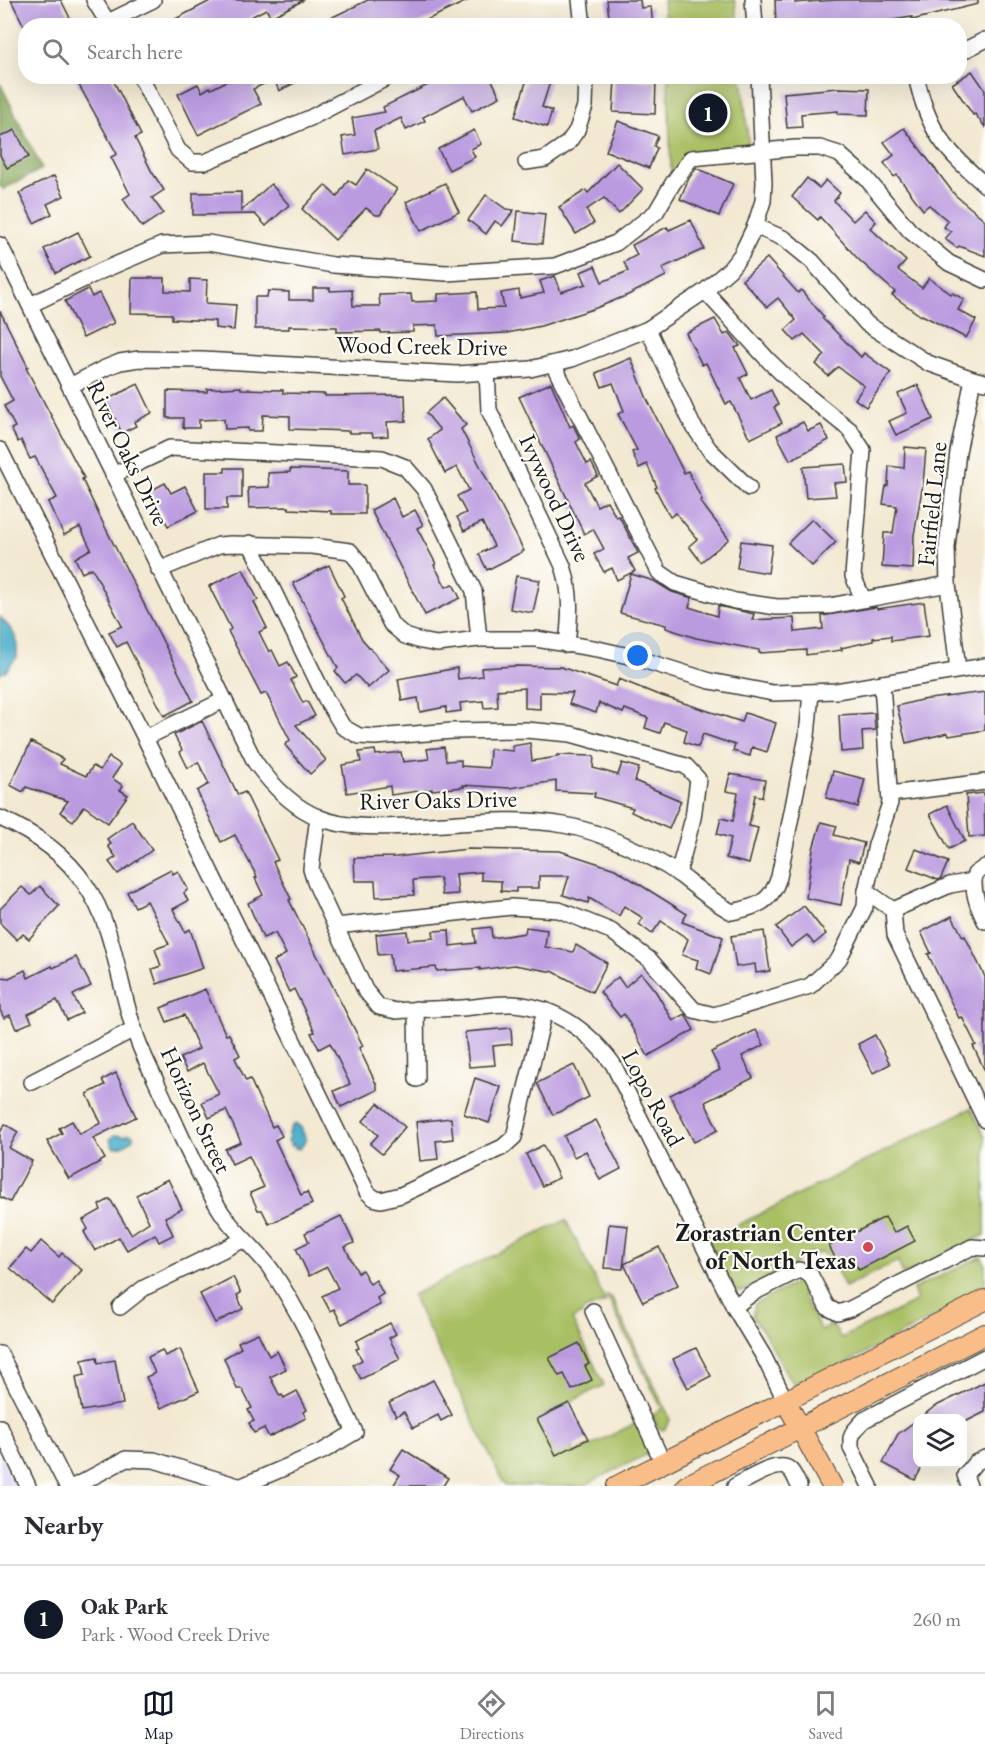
<!DOCTYPE html>
<meta charset="utf-8">
<style>
:root{--surface:#fff;--page:#f7f7f7;--text:#2b2b33;--muted:#7c7c81;--line:#e1e1e2;--accent:#111827}
body{margin:0;font-family:"EB Garamond",serif;background:var(--page);color:var(--text)}
.controls{position:absolute;right:18px;bottom:18px;display:grid;overflow:hidden;border-radius:12px;box-shadow:0 6px 24px #0002}
.controls button{width:54px;height:54px;display:grid;place-items:center;padding:0;border:0;border-bottom:2px solid var(--line);background:var(--surface);color:var(--text);font:30px sans-serif}
.you{position:absolute;left:638px;top:656px;width:21px;height:21px;margin:-15px;border:4px solid #fff;border-radius:50%;background:#1a73e8;box-shadow:0 0 0 9px #1a73e833}
.badge{display:grid;place-items:center;width:39px;height:39px;border-radius:50%;background:var(--accent);color:#fff;font-size:20px;font-weight:700}
.pin{position:absolute;translate:-50% -50%;border:3px solid #fff;box-shadow:0 2px 6px #0006}
.list{margin:0;padding:0;list-style:none}
h2{display:flex;justify-content:space-between;align-items:center;height:78px;margin:0;padding:0 24px;font-size:26px}
h2 small{font-size:20px;font-weight:400;color:var(--muted)}
.list li{display:grid;grid-template-columns:39px 1fr auto;gap:18px;align-items:center;box-sizing:border-box;height:108px;padding:0 24px;border-top:2px solid var(--line)}
.list b{display:block;font-size:22px;white-space:nowrap}
.list p{margin:0;font-size:20px;white-space:nowrap;color:var(--muted)}
.list em{font-size:20px;font-style:normal;color:var(--muted)}
.icon{flex:none;width:33px;height:33px;fill:none;stroke:currentColor;stroke-width:2;stroke-linecap:round;stroke-linejoin:round}
.map{position:relative;flex:none;width:985px;height:1486px;overflow:hidden}
.search{position:absolute;background:var(--surface);box-shadow:0 6px 24px #0002;left:18px;right:18px;top:18px;height:66px;display:flex;align-items:center;gap:15px;box-sizing:border-box;padding:0 21px;border-radius:24px;color:var(--muted);font-size:22px}
.sheet{height:186px;background:var(--surface)}
nav{display:flex;justify-content:space-around;align-items:center;box-sizing:border-box;height:84px;border-top:2px solid var(--line);background:var(--surface);font-size:16px;color:var(--muted)}
nav a{display:grid;justify-items:center;gap:3px}
nav .on{color:var(--accent)}
.map>svg:first-child{display:block}
.built{fill:#ddd5f6}
.green{fill:#a9bf63;stroke:#626e40;stroke-width:1.5}
.forest{fill:#86a659;stroke:#51613a;stroke-width:1.5}
.water{fill:#4db0cc;stroke:#346674;stroke-width:1.5}
.building{fill:#bb9be0}
.lines{fill:none;stroke-linecap:round;stroke-linejoin:round}
.minor-casing{stroke:#3c3b37;stroke-width:18}
.major-casing{stroke:#3c3b37;stroke-width:22}
.minor{stroke:#fff;stroke-width:15}
.major{stroke:#f8bd89;stroke-width:20}
.poi-dot{fill:#d1495b;stroke:#fdfcf7;stroke-width:2}
.labels{text-anchor:middle;stroke-width:4.5;stroke-linejoin:round;paint-order:stroke}
.street-label{font-size:24px;fill:#1c1c1c;stroke:#fdfcf7}
.poi-label{font-size:24px;font-weight:bold;fill:#1c1c1c;stroke:#fdfcf7;text-anchor:end}
</style>
<div class="map">
<svg width="985" height="1486" viewBox="0 0 985 1486">
<rect width="100%" height="100%" fill="#fdfcf7"/>
<filter id="ink" filterUnits="userSpaceOnUse"><feTurbulence type="fractalNoise" baseFrequency=".0167" numOctaves="2"/><feDisplacementMap in="SourceGraphic" scale="12" xChannelSelector="R" yChannelSelector="G"/><feConvolveMatrix kernelMatrix="1 2 1 2 8 2 1 2 1" color-interpolation-filters="sRGB"/></filter>
<filter id="wash" filterUnits="userSpaceOnUse"><feTurbulence type="fractalNoise" baseFrequency=".008" numOctaves="4" result="noise"/><feDisplacementMap in="SourceGraphic" scale="24" xChannelSelector="R" yChannelSelector="G"/><feGaussianBlur stdDeviation="1.35" result="paint"/><feColorMatrix in="noise" values="0 0 0 0 0 0 0 0 0 0 0 0 0 0 0 0 0 1.4 0 .05"/><feComposite in="paint" operator="in"/></filter>
<g filter="url(#wash)">
<rect width="100%" height="100%" fill="#f3e9d2"/>
<!-- built -->
<polygon class="built" points="0,1452 17,1486 0,1486"/>
<!-- green -->
<g class="green">
<polygon points="663,0 735,0 738,25 665,25"/>
<polygon points="668,77 742,77 749,149 691,156 671,173"/>
<polygon points="971,1108 985,1137 985,1235 903,1275 898,1261 845,1287 835,1267 832,1268 823,1252 813,1255 811,1253 796,1259 797,1263 744,1291 735,1291 708,1240"/>
<polygon points="566,1220 606,1302 584,1310 582,1314 572,1319 604,1385 554,1410 575,1453 638,1422 652,1452 583,1486 505,1486 412,1295"/>
<polygon points="981,1257 985,1263 985,1291 802,1386 795,1384 789,1378 765,1334 752,1316 755,1304 798,1282 804,1283 812,1288 802,1295 821,1330 832,1325 841,1338 917,1301 913,1289"/>
<polygon points="607,1296 611,1297 668,1414 670,1420 664,1430 658,1428 652,1415 662,1409"/>
</g>
<!-- forest -->
<polygon class="forest" points="0,83 42,169 3,189 0,186"/>
<!-- water -->
<g class="water">
<path d="M0 617C14 632 18 636 17 657L6 671 0 674Z"/>
<polygon points="296,1124 301,1127 306,1140 300,1149 295,1148 294,1144 291,1147 288,1140 290,1139 288,1135 292,1126"/>
<path d="M129 1134 133 1135V1139C126 1144 122 1148 113 1147L110 1139 114 1135 125 1136Z"/>
</g>
<g id="blocks">
<!-- building -->
<g class="building">
<polygon points="11,0 61,0 74,26 24,26"/>
<polygon points="212,0 304,0 271,17 266,9 234,26 162,26"/>
<polygon points="368,0 469,0 414,26 314,26"/>
<polygon points="607,0 640,0 641,8 651,7 653,26 610,26"/>
<polygon points="775,0 795,0 795,3 836,0 978,0 978,4 912,20 912,17 868,24 776,26"/>
<polygon points="972,71 985,90 985,127 975,114 973,115 952,84"/>
<polygon points="74,76 111,76 141,135 135,138 152,172 164,190 152,198 163,213 142,227 123,199 130,194 111,157 117,154"/>
<polygon points="237,76 308,76 279,91 274,79 253,89 261,104 198,135 178,94 198,84 202,92 210,87 211,89"/>
<polygon points="446,76 490,76 500,97 472,111 464,96 423,117 425,121 406,130 401,118 374,131 378,149 345,155 342,137 355,135 352,118 385,112 383,107"/>
<polygon points="528,76 552,76 542,107 552,111 547,127 515,117"/>
<polygon points="615,79 656,81 655,114 613,112"/>
<polygon points="838,88 869,89 868,115 838,114 838,111 801,114 802,127 787,128 784,93"/>
<polygon points="618,121 658,136 654,146 657,148 649,168 606,151"/>
<polygon points="904,128 955,195 985,220 985,256 959,246 957,248 945,239 951,232 944,227 948,221 929,205 923,210 897,175 894,177 884,163 894,155 884,142"/>
<polygon points="15,130 29,157 7,168 0,155 0,137"/>
<polygon points="474,130 481,144 471,149 475,157 449,170 438,149"/>
<polygon points="617,163 643,189 619,214 604,198 586,210 594,223 576,234 559,207 586,190 588,193"/>
<polygon points="696,168 733,184 719,216 680,199 689,178"/>
<polygon points="367,169 397,189 380,215 376,215 366,208 335,240 302,209 325,185 337,197 348,180 356,185"/>
<polygon points="54,176 64,196 47,204 52,214 34,223 19,193"/>
<polygon points="807,178 819,188 826,180 840,193 834,201 853,221 865,210 876,222 870,228 906,261 898,270 922,288 929,278 951,294 952,293 964,299 958,310 976,320 966,338 922,315 921,316 892,295 895,292 858,259 820,217 818,220 792,197"/>
<polygon points="445,183 459,212 421,231 406,202"/>
<polygon points="271,184 289,205 266,226 255,214 193,215 193,193 241,192 241,211"/>
<polygon points="486,195 506,209 514,210 502,226 495,221 486,234 468,220"/>
<polygon points="518,211 545,214 542,244 515,241"/>
<polygon points="691,220 704,249 662,268 666,276 628,295 596,308 541,326 507,333 438,336 437,325 413,326 413,332 381,333 381,331 337,332 337,327 289,326 289,329 255,329 255,297 267,297 268,291 289,292 289,300 313,300 313,288 330,288 330,291 352,290 353,306 380,306 379,295 411,294 412,302 438,301 438,294 477,292 478,309 504,308 501,293 519,290 520,298 544,293 540,281 555,276 561,292 586,284 581,272 595,266 602,282 628,271 624,262 637,255 632,245 667,227 669,230"/>
<polygon points="78,232 90,256 56,273 44,249"/>
<polygon points="767,258 798,293 801,290 824,317 822,318 861,357 864,353 891,373 866,407 855,399 864,386 838,367 828,376 816,364 825,355 804,334 795,341 785,330 796,320 778,298 767,307 742,280"/>
<polygon points="132,278 165,278 165,291 190,292 190,279 207,280 206,303 236,305 234,330 215,328 215,321 172,319 172,314 131,313"/>
<polygon points="88,289 92,297 99,293 114,323 83,338 65,301"/>
<polygon points="0,311 28,367 26,368 84,478 82,479 100,517 193,701 164,716 126,642 117,647 109,632 122,626 92,568 82,573 75,558 91,549 80,527 64,535 48,502 57,498 35,457 30,459 21,440 18,442 11,429 15,427 4,406 13,401 0,376"/>
<polygon points="715,319 724,335 729,332 740,346 735,348 748,374 740,378 751,400 771,390 778,405 774,407 782,423 750,439 731,402 726,404 706,363 702,365 686,333"/>
<polygon points="631,358 647,399 684,473 688,471 702,500 700,501 729,539 701,562 689,546 697,539 676,513 670,517 655,488 657,487 647,464 639,468 632,452 637,450 618,414 624,411 613,383 602,387 596,373"/>
<polygon points="551,383 570,427 573,425 580,439 576,442 587,464 591,462 598,476 585,483 597,506 607,501 616,517 619,516 638,553 628,558 635,571 617,580 612,568 604,572 594,554 604,549 593,529 584,534 519,397"/>
<polygon points="138,384 152,413 134,422 136,426 122,433 106,400"/>
<polygon points="918,385 933,419 896,435 889,421 907,413 898,394"/>
<polygon points="241,387 241,389 283,390 283,393 325,394 325,396 405,395 406,421 387,422 388,436 373,437 372,433 349,433 349,431 290,429 290,416 263,415 262,431 248,431 248,428 225,429 224,419 199,420 199,428 183,428 183,418 167,418 167,391 207,392 207,389"/>
<polygon points="443,398 466,425 461,429 524,551 487,570 479,554 494,546 482,522 464,531 457,517 466,513 457,496 469,490 457,467 445,473 428,439 440,430 426,413"/>
<polygon points="803,422 808,431 821,425 829,440 790,460 777,435"/>
<polygon points="905,447 926,449 923,484 914,535 913,569 882,567 884,533 893,533 897,506 883,504 886,486 888,486 889,466 904,468"/>
<polygon points="845,464 847,482 834,483 836,496 806,498 803,467"/>
<polygon points="225,468 242,468 242,498 227,498 227,509 206,509 206,472 225,472"/>
<polygon points="290,469 348,471 348,485 365,485 365,514 331,514 331,511 289,509 289,507 249,508 248,488 269,487 268,473 290,472"/>
<polygon points="165,483 171,493 185,486 198,511 168,526 150,491"/>
<polygon points="393,498 402,517 415,510 423,525 417,528 436,564 434,565 446,587 453,584 460,598 425,615 371,510"/>
<polygon points="812,519 836,542 812,566 788,543"/>
<polygon points="741,541 772,545 768,573 737,568"/>
<polygon points="329,565 344,596 341,598 362,639 389,670 368,688 356,675 345,683 335,671 338,668 293,583"/>
<polygon points="243,569 258,600 254,602 267,628 259,632 269,652 272,650 280,666 288,662 296,677 291,680 303,703 307,701 315,716 296,725 326,760 310,774 285,745 290,740 266,693 261,695 228,631 231,629 209,586"/>
<polygon points="631,574 654,581 672,592 692,598 689,607 717,616 718,606 754,614 752,620 794,618 795,632 823,629 822,616 876,607 877,609 924,602 929,636 891,641 891,636 873,638 873,641 841,648 842,650 806,655 806,650 759,653 759,650 696,638 666,628 666,625 620,613"/>
<polygon points="516,576 540,580 533,613 510,609"/>
<polygon points="516,666 561,667 616,686 619,679 656,694 742,722 745,713 776,723 767,752 752,747 750,756 733,751 735,745 703,734 698,747 684,742 687,730 664,722 660,733 645,728 648,718 625,709 623,713 599,703 596,713 569,704 573,693 540,692 540,709 525,708 525,688 497,690 498,707 484,708 483,701 460,703 461,711 446,713 446,707 420,712 418,698 402,701 398,679 457,668 458,679 482,676 481,668"/>
<polygon points="985,692 985,730 949,736 948,733 906,743 897,706 921,700"/>
<polygon points="874,713 875,730 862,731 863,750 841,752 839,715"/>
<polygon points="202,721 238,795 245,792 260,823 278,860 273,862 291,899 289,900 363,1046 359,1048 377,1086 377,1090 341,1107 334,1091 350,1084 330,1043 319,1049 311,1033 315,1032 294,989 289,992 274,961 286,954 275,933 263,938 248,903 263,895 255,878 257,877 235,835 221,842 197,791 209,784 198,762 188,768 180,752 182,750 174,735"/>
<polygon points="31,742 63,759 60,764 86,776 93,766 100,770 109,757 121,765 112,778 123,786 120,790 128,795 108,823 84,806 73,821 60,812 68,801 26,787 23,792 10,785"/>
<polygon points="530,743 532,761 557,757 557,755 594,756 593,768 618,775 622,763 639,768 635,781 681,801 669,829 631,812 633,808 594,797 595,793 556,791 556,781 509,788 463,785 464,787 432,790 432,789 391,795 390,786 347,793 342,765 361,762 359,752 375,750 376,755 401,752 403,762 429,759 427,749 444,747 446,761 461,760 461,766 489,768 490,749 513,751 512,746"/>
<polygon points="833,771 865,779 858,807 826,798"/>
<polygon points="730,774 765,780 762,797 755,795 749,826 758,828 749,864 726,858 731,838 717,834 721,818 733,821 738,793 726,791"/>
<polygon points="984,793 985,836 969,837 966,795"/>
<polygon points="947,805 965,841 949,849 930,814"/>
<polygon points="132,821 152,850 118,874 109,862 116,857 108,846 111,844 107,839"/>
<polygon points="821,822 837,826 834,835 864,843 859,862 849,859 841,905 806,898 813,849"/>
<polygon points="468,849 560,851 615,869 687,914 682,922 723,937 711,974 696,968 698,960 682,955 688,939 661,921 652,934 639,924 643,918 624,906 619,916 589,898 588,903 563,895 569,876 539,876 539,888 516,888 516,892 501,891 501,881 481,880 481,872 456,874 458,894 442,895 440,878 413,880 414,895 376,897 375,881 355,881 354,858 396,857"/>
<polygon points="916,849 948,862 941,878 938,880 908,868"/>
<polygon points="171,869 173,874 178,871 188,889 184,893 188,901 173,909 185,932 190,929 203,968 157,984 152,969 161,966 155,949 169,944 147,901 135,907 127,892"/>
<polygon points="40,886 59,906 29,939 23,934 17,940 0,923 0,909 22,887 31,895"/>
<polygon points="804,906 826,934 814,944 807,935 791,947 776,927"/>
<polygon points="952,916 963,937 965,936 985,977 985,1071 973,1046 976,1045 962,1017 959,1018 950,1000 928,954 931,953 921,932"/>
<polygon points="491,927 492,938 525,933 526,927 547,930 545,947 573,952 576,945 607,963 592,992 554,972 514,965 480,970 480,968 437,971 436,967 392,971 390,954 378,955 376,934 407,931 408,940 434,938 433,931 449,930 450,946 476,943 474,929"/>
<polygon points="764,931 770,971 756,973 755,964 736,967 731,936"/>
<polygon points="76,957 91,986 73,995 82,1013 67,1020 57,1000 28,1014 32,1022 16,1029 10,1015 4,1018 0,1010 0,977 9,978 25,970 28,978 52,966 53,968"/>
<polygon points="641,973 656,992 673,1021 685,1014 694,1030 648,1056 624,1014 620,1017 600,992 618,977 625,987"/>
<polygon points="205,989 226,1035 229,1034 240,1055 235,1058 246,1081 250,1079 272,1127 276,1125 282,1136 275,1140 301,1195 307,1192 312,1204 269,1224 262,1210 258,1210 250,1193 264,1187 249,1156 232,1164 225,1149 241,1142 226,1110 209,1118 202,1102 219,1094 203,1063 187,1072 180,1058 199,1049 184,1015 167,1022 161,1008"/>
<polygon points="511,1028 512,1044 493,1046 495,1065 469,1067 465,1032"/>
<polygon points="756,1030 764,1045 742,1056 753,1078 705,1102 718,1130 694,1142 670,1095 720,1070 711,1052"/>
<polygon points="875,1035 890,1064 873,1073 858,1044"/>
<polygon points="574,1065 589,1097 553,1115 537,1083"/>
<polygon points="116,1073 136,1117 93,1138 105,1159 69,1179 47,1141 62,1133 59,1128 72,1121 80,1134 101,1123 87,1094 105,1085 102,1080"/>
<polygon points="475,1078 501,1087 489,1123 464,1114"/>
<polygon points="378,1103 405,1127 382,1154 370,1144 378,1135 363,1121"/>
<polygon points="451,1118 453,1139 436,1141 438,1159 420,1161 416,1122"/>
<polygon points="596,1120 621,1169 600,1180 586,1151 574,1157 564,1136"/>
<polygon points="5,1124 18,1132 9,1148 32,1161 10,1202 0,1197 0,1133"/>
<polygon points="543,1145 559,1178 542,1186 526,1154"/>
<polygon points="168,1179 182,1209 165,1217 173,1235 159,1242 155,1234 127,1250 119,1237 95,1251 84,1232 88,1229 83,1220 101,1210 99,1205 110,1199 131,1234 149,1222 136,1195"/>
<polygon points="341,1216 354,1243 345,1247 358,1273 362,1270 370,1284 376,1280 383,1294 377,1298 380,1305 342,1324 334,1309 330,1311 322,1296 338,1288 327,1267 309,1276 296,1248 309,1242 305,1233"/>
<polygon points="885,1217 894,1233 907,1226 915,1241 859,1270 854,1262 841,1269 829,1246"/>
<polygon points="609,1224 628,1226 623,1269 604,1268"/>
<polygon points="41,1241 59,1257 62,1253 82,1270 52,1304 10,1268 26,1249 31,1253"/>
<polygon points="659,1247 678,1285 643,1302 624,1264"/>
<polygon points="233,1277 241,1293 237,1295 243,1309 215,1323 200,1294"/>
<polygon points="390,1323 396,1334 389,1338 400,1359 361,1379 353,1365 362,1360 356,1349 359,1348 356,1341"/>
<polygon points="258,1333 269,1356 277,1351 286,1369 270,1377 280,1396 282,1395 284,1398 297,1391 307,1410 303,1412 306,1418 269,1437 264,1428 254,1433 249,1423 254,1421 248,1410 252,1408 242,1389 237,1389 224,1358 241,1348 238,1342"/>
<polygon points="579,1343 589,1364 585,1366 592,1380 572,1390 564,1374 559,1376 549,1358"/>
<polygon points="696,1348 711,1376 688,1388 673,1359"/>
<polygon points="180,1349 199,1391 161,1408 146,1377 155,1373 148,1357 162,1350 165,1356"/>
<polygon points="97,1357 98,1363 115,1360 123,1404 82,1411 76,1377 85,1375 82,1360"/>
<polygon points="433,1380 452,1415 441,1421 438,1415 413,1428 404,1412 396,1416 389,1403"/>
<polygon points="985,1382 985,1412 963,1423 963,1419 919,1419 934,1407"/>
<polygon points="569,1403 588,1439 556,1455 537,1419"/>
<polygon points="918,1419 918,1464 924,1464 915,1480 883,1463 898,1434"/>
<polygon points="403,1449 448,1478 443,1486 393,1486 400,1475 390,1469"/>
</g>
</g>
</g>
<g filter="url(#ink)">
<use href="#blocks" fill-opacity="0" stroke="#3c3b37" stroke-width="1.5"/>
<g class="lines">
<!-- minor casing -->
<g class="minor-casing">
<g id="minor">
<polyline points="94,0 110,26"/>
<polyline points="580,0 583,26"/>
<polyline points="753,0 755,26"/>
<polyline points="108,22 153,0"/>
<polyline points="960,50 967,49 985,40"/>
<polyline points="140,76 178,150 192,162 205,162 310,118 390,76"/>
<path d="M916 76C928 131 944 149 985 185"/>
<polyline points="526,162 545,159 568,143 577,130 585,106 586,76"/>
<polyline points="755,226 785,239 812,261 867,324 928,363 973,379 985,382"/>
<path d="M0 245 255 762C271 784 294 808 320 818 348 829 380 827 409 826 460 824 513 816 564 825 599 831 650 854 680 875 697 888 713 902 732 912 756 907 771 903 779 877L807 736 811 693"/>
<polyline points="705,291 769,361 794,385 850,430 863,450 853,576 863,599"/>
<polyline points="30,305 101,271 162,245 208,243 333,265 446,273 555,266 616,243 656,212 673,183 691,158 796,148 820,148 839,154 866,178 910,231 949,263 985,280"/>
<polyline points="648,329 692,424 709,449 749,488"/>
<polyline points="553,364 659,572 675,583 702,591 735,601 777,607 829,606 948,584"/>
<path d="M487 373 489 410 563 566C572 593 570 617 567 645"/>
<polyline points="70,386 105,368 120,362 139,359 202,360 457,374 530,369 572,359 648,329 705,291 730,269 741,255 755,226 763,201 764,183 759,76"/>
<polyline points="0,450 145,738 367,1192 374,1198 381,1200 401,1195 503,1147 514,1137 545,1010"/>
<polyline points="113,475 170,448 382,458 405,467 424,489 474,591 479,639"/>
<polyline points="250,543 326,699 343,727 359,736 375,737 453,731 526,730 571,734 686,766 698,779 693,818 678,874"/>
<polyline points="159,570 219,545 231,544 312,546 350,551 359,562 391,624 405,636 421,641 437,644 479,639 536,639 598,649 633,657 710,681 773,693 836,691 985,666"/>
<polyline points="958,670 948,584 947,547 958,452 973,379"/>
<polyline points="145,738 224,700"/>
<polyline points="890,794 985,782"/>
<path d="M318 817 311 869 315 882 365 990 379 1007 396 1011C418 1009 440 1009 462 1008 478 1007 496 1003 513 1004 556 1007 588 1030 613 1064L734 1307 764 1357 786 1402"/>
<path d="M0 818C32 832 65 854 85 884 115 927 117 980 134 1029 139 1046 147 1063 155 1079 176 1124 195 1171 222 1213 236 1234 258 1250 272 1271 306 1321 329 1379 355 1432L323 1451 242 1486"/>
<path d="M985 867 975 874C971 890 978 907 985 921"/>
<polyline points="973,881 950,885 893,910 895,935 985,1120"/>
<polyline points="866,891 893,910"/>
<polyline points="336,926 511,907 559,910 611,931 650,960 694,1010 714,1015 810,986 839,959 865,907 866,891 876,845 890,803 882,683"/>
<polyline points="416,1009 417,1079"/>
<polyline points="32,1082 134,1029"/>
<polyline points="120,1307 144,1288 243,1240"/>
<polyline points="734,1307 751,1294 799,1270 810,1274 827,1307 838,1313 850,1309 972,1247 985,1248"/>
<polyline points="593,1311 663,1463"/>
<polyline points="0,1354 67,1486"/>
<polyline points="0,1427 28,1486"/>
<polyline points="75,1486 126,1459 154,1460 238,1486"/>
<path d="M735 1486C747 1480 778 1460 789 1469 794 1473 796 1480 799 1486"/>
<polyline points="870,1486 851,1448 851,1438 854,1431 864,1420 885,1409 985,1357"/>
<polyline points="969,1486 965,1475 975,1463 985,1458"/>
</g>
</g>
<!-- major casing -->
<g class="major-casing">
<g id="major">
<polyline points="786,1402 832,1486"/>
<polyline points="617,1486 985,1300"/>
<polyline points="686,1486 985,1334"/>
</g>
</g>
<!-- minor -->
<use href="#minor" class="minor"/>
<!-- major -->
<use href="#major" class="major"/>
</g>
</g>
<!-- markers -->
<circle class="poi-dot" cx="868" cy="1247" r="6"/>
<g class="labels">
<!-- street labels -->
<g class="street-label">
<text transform="translate(422 346) rotate(1)" y="8">Wood Creek Drive</text>
<text transform="translate(128 453) rotate(64)" y="8">River Oaks Drive</text>
<text transform="translate(555 498) rotate(65)" y="8">Ivywood Drive</text>
<text transform="translate(932 504) rotate(-84)" y="8">Fairfield Lane</text>
<text transform="translate(438 800) rotate(-1)" y="8">River Oaks Drive</text>
<text transform="translate(653 1098) rotate(62)" y="8">Lopo Road</text>
<text transform="translate(196 1110) rotate(65)" y="8">Horizon Street</text>
</g>
<!-- poi labels -->
<g class="poi-label">
<text x="856" y="1241">Zorastrian Center<tspan x="856" dy="28">of North Texas</tspan></text>
</g>
</g>
</svg>
<div class="controls">
<button><svg class="icon" aria-label="layers" viewBox="0 0 24 24"><path d="M12 4l9 5-9 5-9-5zM3 14l9 5 9-5"/></svg></button>
</div>
<div class="you"></div>
<div class="pin badge" style="left:708px;top:113px">1</div>
<div class="search"><svg class="icon" aria-label="search" viewBox="0 0 24 24"><circle cx="10" cy="10" r="6"/><path d="M15 15l6 6"/></svg>Search here</div>
</div>
<section class="sheet">
<h2>Nearby<small></small></h2>
<ul class="list">
<li><span class="badge">1</span><div><b>Oak Park</b><p>Park · Wood Creek Drive</p></div><em>260 m</em></li>
</ul>
</section>
<nav>
<a class="on"><svg class="icon" aria-label="map" viewBox="0 0 24 24"><path d="M3 6l6-2 6 2 6-2v14l-6 2-6-2-6 2zM9 4v14M15 6v14"/></svg>Map</a>
<a><svg class="icon" aria-label="directions" viewBox="0 0 24 24"><path d="M12 3l9 9-9 9-9-9zM9 14v-3h6M13 9l2 2-2 2"/></svg>Directions</a>
<a><svg class="icon" aria-label="saved" viewBox="0 0 24 24"><path d="M7 4h10v16l-5-4-5 4z"/></svg>Saved</a>
</nav>
